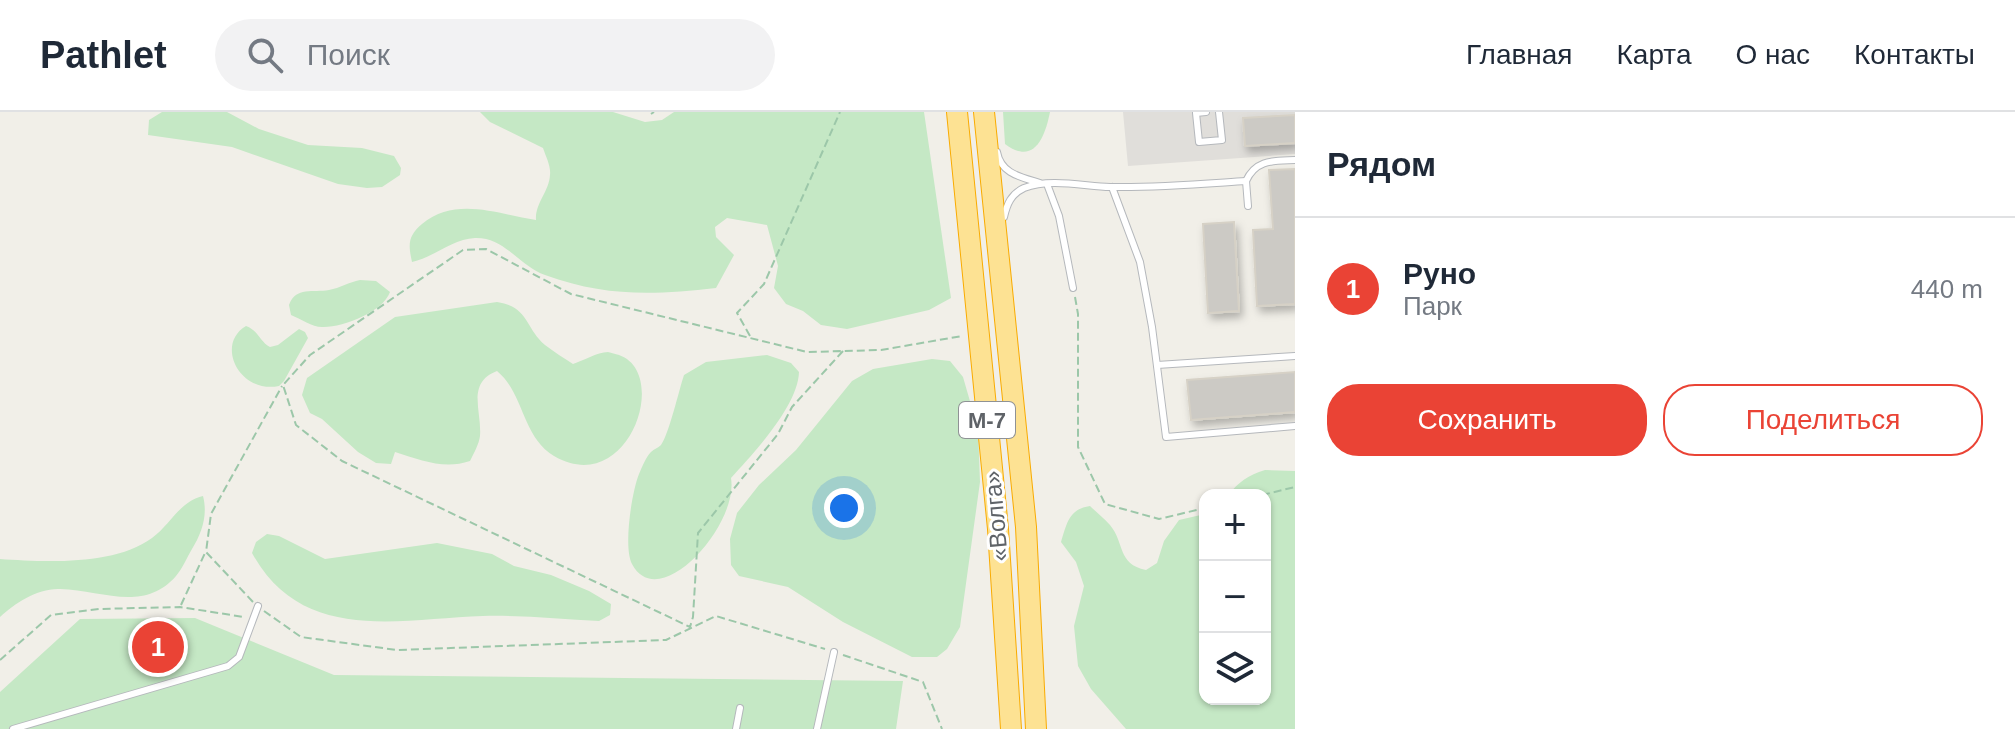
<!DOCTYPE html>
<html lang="ru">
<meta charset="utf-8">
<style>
:root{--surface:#fff;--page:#f2f2f3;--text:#1f2937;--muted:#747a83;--line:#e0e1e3;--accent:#ea4335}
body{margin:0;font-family:Helvetica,sans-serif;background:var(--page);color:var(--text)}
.controls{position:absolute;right:24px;bottom:24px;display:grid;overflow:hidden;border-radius:16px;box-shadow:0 2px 6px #0004}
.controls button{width:72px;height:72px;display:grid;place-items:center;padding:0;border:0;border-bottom:2px solid var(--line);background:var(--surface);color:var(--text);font:40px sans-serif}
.you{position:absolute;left:844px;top:396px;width:28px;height:28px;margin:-20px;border:6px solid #fff;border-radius:50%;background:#1a73e8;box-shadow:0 0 0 12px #1a73e833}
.badge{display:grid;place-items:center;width:52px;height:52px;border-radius:50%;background:var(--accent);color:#fff;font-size:26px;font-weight:700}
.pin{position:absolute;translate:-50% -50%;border:4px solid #fff;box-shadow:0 2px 8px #0006}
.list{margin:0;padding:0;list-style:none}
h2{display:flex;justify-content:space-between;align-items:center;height:104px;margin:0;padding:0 32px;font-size:34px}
h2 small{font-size:26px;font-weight:400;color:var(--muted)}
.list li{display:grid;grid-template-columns:52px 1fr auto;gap:24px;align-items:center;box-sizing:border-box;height:144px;padding:0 32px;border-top:2px solid var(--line)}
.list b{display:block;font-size:30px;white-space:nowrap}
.list p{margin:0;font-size:26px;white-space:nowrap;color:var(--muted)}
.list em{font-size:26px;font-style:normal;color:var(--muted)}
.actions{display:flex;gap:16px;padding:24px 32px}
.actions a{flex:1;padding:18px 0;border:2px solid var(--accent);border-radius:32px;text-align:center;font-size:28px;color:var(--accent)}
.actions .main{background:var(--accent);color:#fff}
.icon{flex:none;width:44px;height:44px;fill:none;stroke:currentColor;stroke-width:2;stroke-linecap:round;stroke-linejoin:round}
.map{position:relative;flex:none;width:1295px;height:617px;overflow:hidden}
header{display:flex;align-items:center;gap:48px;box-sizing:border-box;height:112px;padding:0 40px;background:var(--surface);border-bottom:2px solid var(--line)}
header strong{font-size:38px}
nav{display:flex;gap:44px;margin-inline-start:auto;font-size:28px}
.search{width:560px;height:72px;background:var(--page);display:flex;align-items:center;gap:20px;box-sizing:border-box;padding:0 28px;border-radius:44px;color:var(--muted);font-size:30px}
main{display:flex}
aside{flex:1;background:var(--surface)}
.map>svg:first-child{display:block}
.industrial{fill:#e0deda}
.green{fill:#c5e8c5}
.building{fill:#cccac5;stroke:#d6d1c6;stroke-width:2;filter:url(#shadow)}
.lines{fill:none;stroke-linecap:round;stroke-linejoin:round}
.lane-casing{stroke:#b5b8bc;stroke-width:8}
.highway-casing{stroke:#f9ab00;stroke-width:22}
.path{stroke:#9cc7a9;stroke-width:2;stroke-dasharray:8 4;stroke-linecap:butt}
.lane{stroke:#fff;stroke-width:6}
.highway{stroke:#fde293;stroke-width:20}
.labels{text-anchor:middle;stroke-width:6;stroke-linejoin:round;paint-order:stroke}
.shield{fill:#fff;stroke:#8f9295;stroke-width:2}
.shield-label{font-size:22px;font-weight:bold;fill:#5f6368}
.street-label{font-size:24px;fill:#5f6368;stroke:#fff}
</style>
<header>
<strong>Pathlet</strong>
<div class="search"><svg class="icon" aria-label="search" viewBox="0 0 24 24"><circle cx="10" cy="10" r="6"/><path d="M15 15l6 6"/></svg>Поиск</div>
<nav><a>Главная</a><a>Карта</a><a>О нас</a><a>Контакты</a></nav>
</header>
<main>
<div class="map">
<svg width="1295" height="617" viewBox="0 0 1295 617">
<defs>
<filter id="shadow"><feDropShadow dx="3" dy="5.5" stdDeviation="4" flood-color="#0004"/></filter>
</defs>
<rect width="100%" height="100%" fill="#f1efe8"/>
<!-- industrial -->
<polygon class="industrial" points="1123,0 1295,0 1295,42 1128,54"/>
<!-- green -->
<g class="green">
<polygon points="162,0 227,0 259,17 308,33 362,36 394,44 401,56 400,63 382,75 367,76 338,72 232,35 148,23 149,8"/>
<path d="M480 0H613L645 10 662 8 674 0H924L951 186 929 198 847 217 821 213 803 199 786 192 774 176 778 154 767 113 727 106 715 115 716 125 734 143 716 176C654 183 605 185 545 163 519 154 505 125 475 126 453 127 434 145 412 150 408 132 408 124 422 112 456 84 497 102 536 108 535 91 549 80 550 63 551 54 546 45 543 36L490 10Z"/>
<path d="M1003 0H1050C1045 25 1034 54 1005 32Z"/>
<path d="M360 168 376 169 390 180C383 200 342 216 322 215 312 215 301 207 291 203L289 193C296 174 313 181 329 178 340 176 349 170 360 168Z"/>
<path d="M497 190C529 195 525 216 545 233 554 240 564 246 573 252 583 249 597 240 608 240 609 240 618 243 619 243 671 261 628 387 554 344 522 325 524 281 497 259 466 271 482 299 480 324 479 332 474 341 470 349 444 358 421 348 395 340L391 352 376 351 358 340 322 307 310 301 302 283 307 266 395 205Z"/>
<path d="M246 214C258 218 260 230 270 235L278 233 299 217 305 220 308 226 284 269 279 274C239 282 215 232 246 214Z"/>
<path d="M767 243 791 251 799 260C798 294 753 342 731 366 739 413 659 503 632 452 623 435 632 379 639 362 642 355 646 345 651 340 654 337 658 336 661 333 669 322 679 278 684 263L706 250Z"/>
<polygon points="932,247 950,249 963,265 978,317 980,370 960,515 947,537 937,545 912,545 843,510 788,475 739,464 731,453 730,427 737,401 759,373 796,338 852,269 873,257"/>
<path d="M1265 358 1295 359V617H1126L1091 577 1078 554 1074 514 1084 474 1076 450 1061 430C1067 411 1069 397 1090 394 1096 400 1104 406 1110 413 1125 431 1117 452 1146 458L1157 451 1164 429 1179 408 1205 402V587H1265V383H1228C1239 370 1248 363 1265 358Z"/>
<path d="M203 384C208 403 202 421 192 437 187 445 183 456 176 464 144 501 101 478 60 477 38 476 15 491 0 505V447C44 450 114 454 152 426 171 412 179 390 203 384Z"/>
<path d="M267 422 279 424 325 447 437 431 492 442 514 454 551 463 589 479 611 492 610 503 599 509C561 507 521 503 483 504 397 507 302 532 252 441L256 430Z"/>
<polygon points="195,506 334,563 903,569 896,617 0,617 0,580 80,507"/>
</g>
<!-- building -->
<g class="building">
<polygon points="1295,3 1295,31 1245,34 1243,6"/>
<polygon points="1295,57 1295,192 1257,194 1253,118 1273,117 1269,58"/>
<polygon points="1234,110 1239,199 1208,201 1203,112"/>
<polygon points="1295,260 1295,300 1191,308 1187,268"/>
</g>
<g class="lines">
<!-- lane casing -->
<g class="lane-casing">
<g id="lane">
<polyline points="1206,0 1196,1 1199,30 1222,28 1219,0"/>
<path d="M997 40C1001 62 1021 65 1040 71"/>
<path d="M1246 69C1256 47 1274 49 1295 48"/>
<polyline points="1047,72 1059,104 1073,176"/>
<polyline points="1112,75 1140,150 1152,215 1166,325 1295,314"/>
<path d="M1004 105C1007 92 1011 82 1024 76 1050 66 1083 74 1110 75 1155 76 1201 72 1246 69L1248 94"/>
<polyline points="1157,253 1295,244"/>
<polyline points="13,617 228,554 239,545 258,494"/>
<polyline points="736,617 740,596"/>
<polyline points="817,617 834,540"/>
</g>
</g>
<!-- highway casing -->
<g class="highway-casing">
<g id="highway">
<polyline points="957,0 998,417 1011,617"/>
<polyline points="984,0 1026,415 1036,617"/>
</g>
</g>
<!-- path -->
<g class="path">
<polyline points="651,2 654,0"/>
<polyline points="1075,185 1078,202 1078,335 1105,392 1159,407 1205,396"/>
<polyline points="750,224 737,201 764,172 840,0"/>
<polyline points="843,239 792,295 778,322 698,421 693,505 690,515 342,349 296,313 283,273 310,243 463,138 486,137 571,182 807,240 881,238 962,224"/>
<polyline points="1262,383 1295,375"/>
<polyline points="253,490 206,440 211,402 282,274"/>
<polyline points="181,493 205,441"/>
<polyline points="264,499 301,525 397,538 666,528 716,504 825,537"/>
<polyline points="843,543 923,570 942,617"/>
<polyline points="0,548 51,503 99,497 180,495 244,505"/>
</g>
<!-- lane -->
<use href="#lane" class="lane"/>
<!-- highway -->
<use href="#highway" class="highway"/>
</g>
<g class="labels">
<!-- shield labels -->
<rect class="shield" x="959" y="290" width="56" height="36" rx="6"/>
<g class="shield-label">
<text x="987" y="316">М-7</text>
</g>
<!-- street labels -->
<g class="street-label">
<text transform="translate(996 404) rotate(-95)" y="8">«Волга»</text>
</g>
</g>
</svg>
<div class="controls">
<button>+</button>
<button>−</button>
<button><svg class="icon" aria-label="layers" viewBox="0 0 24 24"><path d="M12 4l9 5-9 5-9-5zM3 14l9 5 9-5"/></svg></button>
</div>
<div class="you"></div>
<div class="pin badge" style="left:158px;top:535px">1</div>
</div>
<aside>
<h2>Рядом<small></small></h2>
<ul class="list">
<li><span class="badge">1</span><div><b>Руно</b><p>Парк</p></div><em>440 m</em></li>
</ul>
<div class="actions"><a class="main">Сохранить</a><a>Поделиться</a></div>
</aside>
</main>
